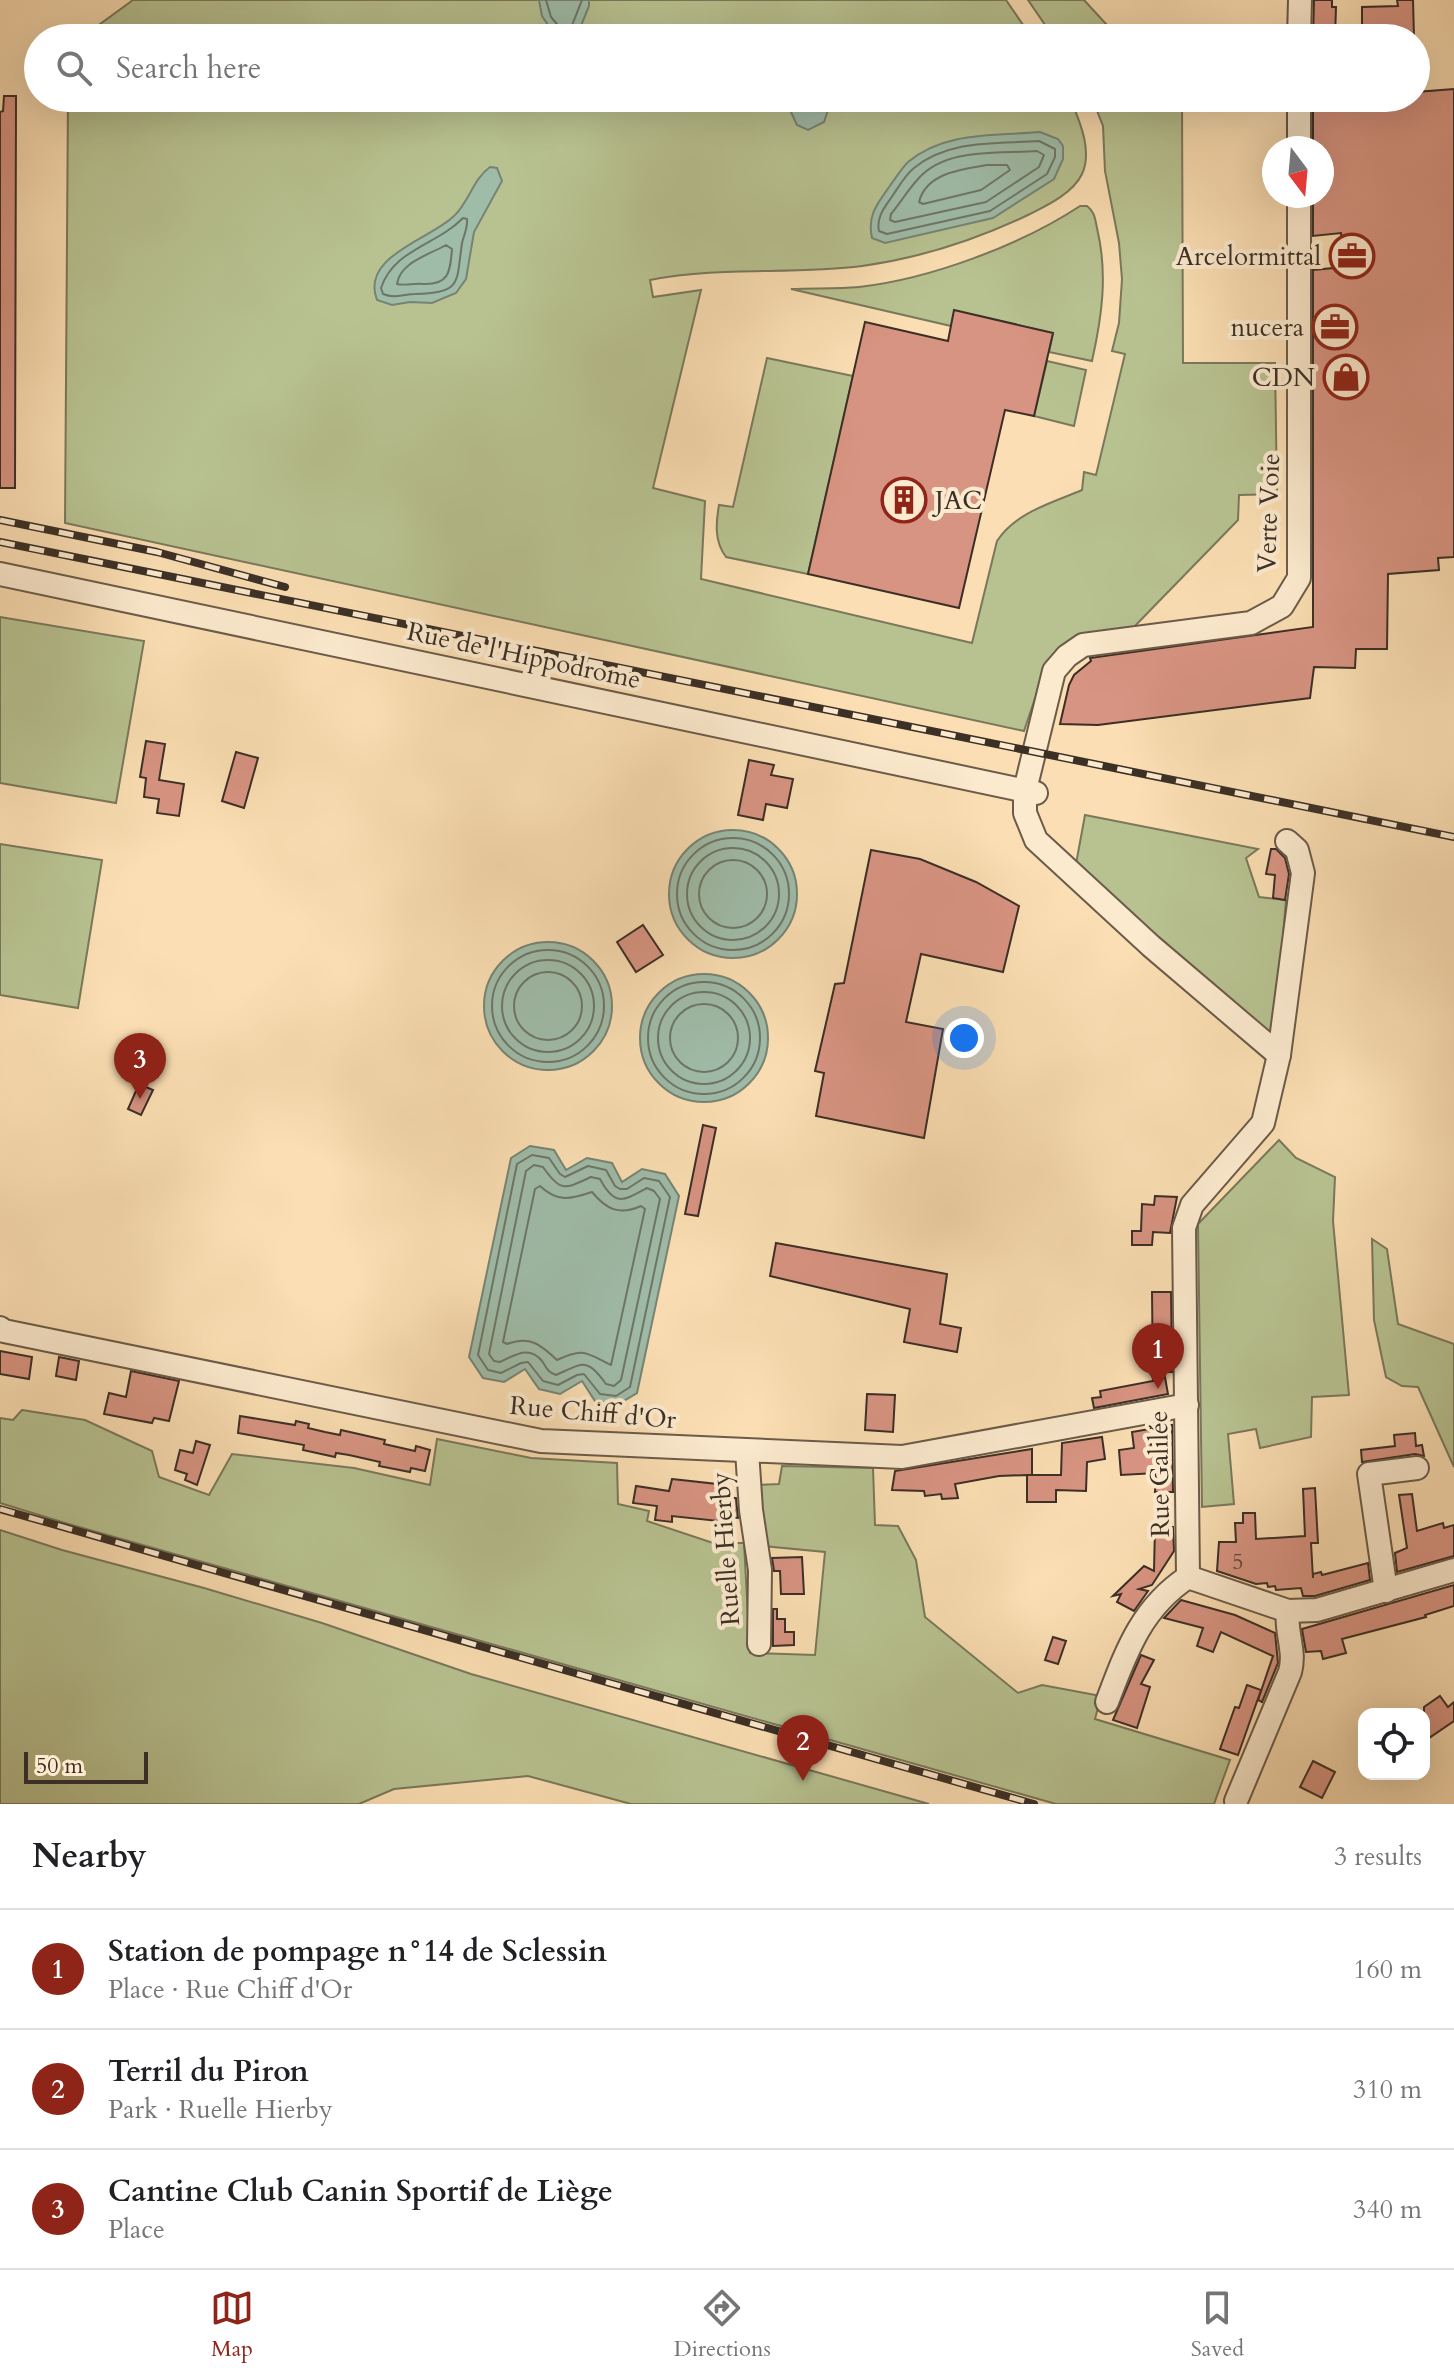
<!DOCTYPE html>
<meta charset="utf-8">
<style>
:root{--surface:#fff;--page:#f2f2f2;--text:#202124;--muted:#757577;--line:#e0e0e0;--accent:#8f2418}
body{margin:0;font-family:Cardo,serif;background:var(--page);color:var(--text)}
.controls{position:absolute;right:24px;bottom:24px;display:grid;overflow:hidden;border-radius:16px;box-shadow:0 8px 32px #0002}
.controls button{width:72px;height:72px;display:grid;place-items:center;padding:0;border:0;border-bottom:2px solid var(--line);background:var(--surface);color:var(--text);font:40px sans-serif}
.compass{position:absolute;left:1262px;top:136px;width:72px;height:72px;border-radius:50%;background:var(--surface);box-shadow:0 8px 32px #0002;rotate:164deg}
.scale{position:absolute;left:24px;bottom:20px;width:124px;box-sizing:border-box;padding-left:8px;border:4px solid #3b2f26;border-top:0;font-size:22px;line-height:28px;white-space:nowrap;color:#3b2f26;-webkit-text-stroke:6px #fceace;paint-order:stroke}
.you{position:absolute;left:964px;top:1038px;width:28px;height:28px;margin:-20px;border:6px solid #fff;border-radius:50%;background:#1a73e8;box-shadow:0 0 0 12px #1a73e833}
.badge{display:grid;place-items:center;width:52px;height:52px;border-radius:50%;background:var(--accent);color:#fff;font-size:26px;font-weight:700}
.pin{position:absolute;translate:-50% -66px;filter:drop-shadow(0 2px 4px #0008)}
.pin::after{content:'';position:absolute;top:42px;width:28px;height:24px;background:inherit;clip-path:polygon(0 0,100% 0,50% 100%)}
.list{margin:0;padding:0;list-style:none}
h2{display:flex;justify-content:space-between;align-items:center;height:104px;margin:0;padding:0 32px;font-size:34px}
h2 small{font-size:26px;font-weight:400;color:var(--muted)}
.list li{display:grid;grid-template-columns:52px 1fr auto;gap:24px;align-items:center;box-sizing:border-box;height:120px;padding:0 32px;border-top:2px solid var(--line)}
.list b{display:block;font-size:30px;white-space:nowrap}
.list p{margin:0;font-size:26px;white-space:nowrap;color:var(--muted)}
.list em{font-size:26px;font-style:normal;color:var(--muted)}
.icon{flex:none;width:44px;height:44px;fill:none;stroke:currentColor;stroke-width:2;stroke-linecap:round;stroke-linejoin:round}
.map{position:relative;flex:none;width:1454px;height:1804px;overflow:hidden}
.search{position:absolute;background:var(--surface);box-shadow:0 8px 32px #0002;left:24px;right:24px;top:24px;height:88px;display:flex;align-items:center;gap:20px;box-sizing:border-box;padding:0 28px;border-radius:44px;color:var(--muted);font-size:30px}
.sheet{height:464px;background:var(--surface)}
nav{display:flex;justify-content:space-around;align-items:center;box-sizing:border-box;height:112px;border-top:2px solid var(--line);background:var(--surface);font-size:22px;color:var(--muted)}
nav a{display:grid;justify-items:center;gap:4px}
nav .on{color:var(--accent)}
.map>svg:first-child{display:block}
.green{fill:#b8c291;stroke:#7a785c;stroke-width:2}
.water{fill:#9fbca9;stroke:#778475;stroke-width:2}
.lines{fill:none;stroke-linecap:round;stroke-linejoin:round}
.shore{stroke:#6d7668;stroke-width:2}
.building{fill:#d89482;stroke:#3b2f26;stroke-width:2}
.minor-casing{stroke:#6b5b49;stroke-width:26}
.minor{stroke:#fceace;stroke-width:22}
.rail-casing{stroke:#3b2f26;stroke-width:8}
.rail{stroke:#fceace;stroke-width:5;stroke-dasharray:15;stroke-linecap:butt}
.labels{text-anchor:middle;stroke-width:8;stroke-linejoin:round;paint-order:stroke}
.number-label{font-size:22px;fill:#62483d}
.poi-label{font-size:26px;fill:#3b2f26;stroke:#fceace;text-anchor:end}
.street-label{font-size:26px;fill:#3b2f26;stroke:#fceace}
</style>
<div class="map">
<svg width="1454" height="1804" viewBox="0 0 1454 1804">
<rect width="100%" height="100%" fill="#fbdeb3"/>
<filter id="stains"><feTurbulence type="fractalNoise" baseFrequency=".0025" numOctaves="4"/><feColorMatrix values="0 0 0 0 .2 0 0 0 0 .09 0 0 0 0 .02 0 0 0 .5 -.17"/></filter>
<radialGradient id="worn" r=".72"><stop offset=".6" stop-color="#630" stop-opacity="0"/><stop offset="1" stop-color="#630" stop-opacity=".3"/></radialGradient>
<!-- green -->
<g class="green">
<polygon points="133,0 1006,0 1032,38 81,38"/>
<polygon points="1028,0 1084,0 1119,38 1054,38"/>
<path d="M68 98H1070C1079 120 1093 150 1082 174 1073 193 1048 205 1030 214 978 239 920 258 862 266 792 275 720 266 650 280L653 297 701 290 653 488 705 501 701 579 972 643 997 541C1016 512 1052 503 1082 490L1084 472 1096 475 1125 354 1112 351 1119 323 1122 279 1119 243 1105 171 1103 126 1092 98H1182L1183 363H1275L1277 494 1239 495 1238 520 1131 630 1081 638 1058 650 1046 666 1024 731 65 523Z"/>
<path d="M1080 206H1087C1095 212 1095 219 1097 228 1108 274 1102 316 1092 361L1049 352 1053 333 955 311 951 326 791 289C814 288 837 289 859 287 930 279 1021 245 1080 206Z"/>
<path d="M767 358 853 376 808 574 726 557C714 541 716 523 719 505L733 507Z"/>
<polygon points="1047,361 1086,370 1074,426 1034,416"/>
<polygon points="0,617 144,641 116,803 0,783"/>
<polygon points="1085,815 1258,849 1246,858 1259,897 1286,900 1274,1042 1076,864"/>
<polygon points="0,844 102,860 78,1008 0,995"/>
<polygon points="1279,1140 1296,1158 1335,1177 1333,1221 1349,1395 1312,1397 1311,1437 1260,1448 1256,1429 1228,1434 1234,1504 1202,1507 1198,1224"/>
<polygon points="1372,1239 1387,1249 1398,1324 1454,1344 1454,1467 1418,1387 1402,1386 1386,1377 1374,1320"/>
<polygon points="22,1410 85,1420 152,1451 159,1477 209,1495 232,1454 354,1468 430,1485 437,1439 531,1458 617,1463 618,1504 649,1511 647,1521 713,1543 744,1543 750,1653 815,1655 825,1552 763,1546 759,1485 779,1484 782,1466 873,1468 875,1525 898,1526 916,1560 925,1617 1018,1693 1042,1685 1101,1696 1095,1719 1230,1760 1214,1804 1056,1804 65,1523 0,1503 0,1418 13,1420"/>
<polygon points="0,1530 62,1550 204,1588 322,1623 471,1674 929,1804 631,1804 528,1776 394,1789 359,1804 0,1804"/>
</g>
<!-- water -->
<g class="water">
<polygon points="539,0 589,0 589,6 576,38 557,38 542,16"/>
<polygon points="795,98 823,98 828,110 824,122 808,130 797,125 790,110"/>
<path d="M1040 132 1058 139 1063 146V159L1054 179 993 218 885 243 872 238C867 216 877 204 889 187 895 179 901 169 908 162 945 131 995 136 1040 132Z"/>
<path d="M490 167 497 168 502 181 474 232 466 279 456 293 432 303 410 302 392 305 377 300C360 256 431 239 454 216 469 202 473 179 490 167Z"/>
<circle cx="733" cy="894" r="64"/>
<circle cx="548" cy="1006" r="64"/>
<circle cx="704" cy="1038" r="64"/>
<polygon points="530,1146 554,1150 566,1170 587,1158 612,1163 622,1182 642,1169 665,1174 679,1196 637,1393 617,1405 595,1401 582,1381 560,1394 539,1389 525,1369 504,1382 483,1378 469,1357 511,1158"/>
</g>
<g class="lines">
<!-- shore -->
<g class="shore">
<polyline points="546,0 551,17 566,35 569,33 582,0"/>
<path d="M1039 141 1055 149V157L1047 174 990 211 887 234 879 231C876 218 884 208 891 198 898 188 905 175 914 168 949 139 997 144 1039 141Z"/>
<path d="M1037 151 1044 155 1039 167 986 202 895 222 890 220 891 214C900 203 908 190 918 179 946 147 999 154 1037 151Z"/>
<path d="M987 165H1007L1010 170 981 190 923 204 919 202C926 173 962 169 987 165Z"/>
<path d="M463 218 467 219C468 227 464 235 462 243 456 285 462 292 415 294 403 294 395 299 383 294L381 288C394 249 437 245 463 218Z"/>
<path d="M446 245 452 249C450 271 450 285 423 284 414 283 405 286 397 284 400 262 429 255 446 245Z"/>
<circle cx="733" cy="894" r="56"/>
<circle cx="733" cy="894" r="46"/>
<circle cx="733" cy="894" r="34"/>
<circle cx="548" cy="1006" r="56"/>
<circle cx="548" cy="1006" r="46"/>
<circle cx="548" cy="1006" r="34"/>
<circle cx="704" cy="1038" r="56"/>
<circle cx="704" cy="1038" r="46"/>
<circle cx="704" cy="1038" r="34"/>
<polygon points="532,1155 549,1158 560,1174 565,1177 588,1166 606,1170 615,1186 620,1189 627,1189 644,1178 659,1181 670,1197 630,1387 616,1396 600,1394 584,1374 577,1375 558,1385 543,1381 528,1362 521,1363 501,1373 488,1370 478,1355 517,1164"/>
<path d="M534 1165 543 1167C561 1193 565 1189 591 1177L600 1179C615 1207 623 1201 647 1188L654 1191 660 1199 621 1380 614 1386 606 1384C587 1357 583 1363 556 1375 547 1372 547 1368 542 1361 529 1345 515 1355 500 1362L494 1361 489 1354 526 1171Z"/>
<path d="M540 1186C558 1203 571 1199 592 1192 606 1209 619 1216 641 1206L645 1209 611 1365C586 1353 585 1347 557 1360 541 1345 530 1335 507 1344L503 1342 535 1189Z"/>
</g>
</g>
<!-- building -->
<g class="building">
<polygon points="1314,0 1332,0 1332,7 1336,7 1335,38 1313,38"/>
<polygon points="1397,0 1413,0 1414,38 1362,37 1362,7 1398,6"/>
<polygon points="1454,89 1454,557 1438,558 1439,570 1388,574 1387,649 1356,649 1355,668 1314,667 1310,698 1098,725 1060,724 1069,685 1074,675 1091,661 1090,658 1313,627 1313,270 1344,267 1341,233 1313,236 1313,196 1322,196 1322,148 1313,148 1313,99 1416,98 1416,92"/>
<polygon points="4,96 16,96 15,488 0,488 0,112 3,111"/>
<polygon points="954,310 1053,333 1034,416 1005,410 959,608 808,574 865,322 948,341"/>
<polygon points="146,741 165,744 159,780 184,784 179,816 157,813 159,799 144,797 146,778 140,777"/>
<polygon points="236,752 258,758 244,808 222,801"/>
<polygon points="749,760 774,765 771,775 793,779 787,808 766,804 763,820 738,815"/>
<polygon points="1271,849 1276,849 1285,858 1289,874 1285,900 1273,898 1275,875 1266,874"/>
<polygon points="871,850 920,859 976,882 1019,906 1003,972 921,954 906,1022 943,1029 924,1138 816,1116 824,1073 815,1071 835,984 844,983"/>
<polygon points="643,925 663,955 636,972 617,942"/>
<polygon points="139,1084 153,1090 141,1115 128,1109"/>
<polygon points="703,1125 716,1128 698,1216 685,1214"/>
<polygon points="1155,1196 1177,1197 1170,1233 1153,1232 1152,1245 1132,1245 1132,1231 1141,1231 1142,1204 1154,1205"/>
<polygon points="776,1243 947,1274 940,1324 961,1328 957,1352 904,1342 910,1309 770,1276"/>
<polygon points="1152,1292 1171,1292 1172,1372 1164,1372 1168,1394 1094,1408 1092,1398 1101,1397 1100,1391 1153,1381"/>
<polygon points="0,1351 32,1357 29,1379 0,1374"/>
<polygon points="59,1357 79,1361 76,1380 56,1376"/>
<polygon points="131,1371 179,1381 169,1421 154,1418 152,1423 104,1414 109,1393 126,1397"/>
<polygon points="867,1394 895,1395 893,1432 865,1430"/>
<polygon points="240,1416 295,1425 296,1421 309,1424 308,1428 325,1432 340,1435 341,1430 385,1440 384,1444 415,1451 416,1446 430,1450 425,1471 411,1468 410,1472 379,1466 380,1462 349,1455 336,1453 335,1457 303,1450 304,1445 238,1433"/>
<polygon points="1172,1425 1173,1492 1155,1492 1156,1473 1121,1475 1119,1450 1134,1448 1132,1432"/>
<polygon points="1415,1433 1416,1446 1422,1445 1424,1456 1415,1454 1362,1462 1361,1450 1395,1446 1394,1435"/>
<polygon points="1102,1437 1105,1459 1087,1462 1086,1491 1056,1490 1056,1502 1027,1502 1027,1475 999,1476 955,1484 958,1498 942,1499 941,1494 925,1496 924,1491 892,1490 895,1471 1032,1449 1032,1475 1028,1475 1061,1475 1062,1443"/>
<polygon points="196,1441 210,1445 197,1485 185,1480 187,1474 175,1470 180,1450 193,1453"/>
<polygon points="672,1479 717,1484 716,1495 736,1498 738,1518 719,1516 718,1521 672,1516 672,1522 655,1520 657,1506 633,1503 636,1486 669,1491"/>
<polygon points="1315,1488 1318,1543 1311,1543 1313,1578 1313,1574 1321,1572 1322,1575 1368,1563 1370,1580 1315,1596 1303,1596 1301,1588 1276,1590 1275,1586 1268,1587 1267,1583 1256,1584 1217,1571 1219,1542 1236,1542 1235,1523 1243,1523 1243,1513 1255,1513 1256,1539 1305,1536 1303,1489"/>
<polygon points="1412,1494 1417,1531 1443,1523 1444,1528 1454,1525 1454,1556 1397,1572 1395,1553 1407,1548 1399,1495"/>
<polygon points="1155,1527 1173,1527 1174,1551 1152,1585 1139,1589 1148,1591 1134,1611 1117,1602 1121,1594 1113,1596 1144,1566 1154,1571"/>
<polygon points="802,1557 804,1594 781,1594 780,1571 774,1571 772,1558"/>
<polygon points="1454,1585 1454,1606 1425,1615 1426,1617 1342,1639 1346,1653 1323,1659 1321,1651 1306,1652 1302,1629"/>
<polygon points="1181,1600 1235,1615 1275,1633 1278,1663 1262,1702 1258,1700 1273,1656 1221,1632 1213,1652 1197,1646 1203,1628 1164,1618"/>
<polygon points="773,1609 777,1609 777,1619 785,1619 785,1632 794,1632 794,1645 773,1646"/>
<polygon points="1053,1637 1066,1641 1058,1664 1045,1660"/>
<polygon points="1141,1655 1154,1660 1141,1684 1150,1687 1137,1728 1113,1720"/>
<polygon points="1247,1685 1261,1690 1238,1755 1220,1749 1235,1707 1239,1708"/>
<polygon points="1440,1696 1448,1707 1454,1702 1454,1721 1429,1738 1424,1731 1424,1707"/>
<polygon points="1313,1761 1335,1772 1322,1798 1300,1787"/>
</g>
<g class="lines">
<!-- minor casing -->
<g class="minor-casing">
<g id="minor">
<polyline points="1299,38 1300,0"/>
<polyline points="1299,148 1299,98"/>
<polyline points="0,574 1036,793"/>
<polyline points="1279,1055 1151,946 1036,840 1025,813 1025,790 1054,671 1067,656 1083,645 1251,623 1282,606 1299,578 1299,196"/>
<polyline points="0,1328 4,1331 541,1441 902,1457 1187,1405"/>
<polyline points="747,1451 751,1510 760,1570 759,1644"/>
<polyline points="1188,1577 1184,1228 1192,1205 1263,1123 1279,1055 1303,873 1297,850 1287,841"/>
<polyline points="1188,1577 1288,1611 1317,1610 1454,1570"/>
<polyline points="1386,1591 1369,1474 1417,1468"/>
<path d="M1107 1702C1126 1652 1141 1608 1188 1577"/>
<path d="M1236 1801 1290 1672C1296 1651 1285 1632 1288 1611"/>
</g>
</g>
<!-- minor -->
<use href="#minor" class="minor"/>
<!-- rail casing -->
<g class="rail-casing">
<g id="rail">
<polyline points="0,520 157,552 285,587"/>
<polyline points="0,542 1454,837"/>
<polyline points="0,1509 1034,1804"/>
</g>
</g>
<!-- rail -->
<use href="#rail" class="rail"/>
</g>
<!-- icons -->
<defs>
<g id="office-ring" transform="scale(2.3)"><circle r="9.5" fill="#fceace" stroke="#8f2418" stroke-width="1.5"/><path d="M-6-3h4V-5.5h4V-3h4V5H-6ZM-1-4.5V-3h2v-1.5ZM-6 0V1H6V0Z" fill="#8f2418"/></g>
<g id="shop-ring" transform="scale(2.3)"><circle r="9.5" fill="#fceace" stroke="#8f2418" stroke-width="1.5"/><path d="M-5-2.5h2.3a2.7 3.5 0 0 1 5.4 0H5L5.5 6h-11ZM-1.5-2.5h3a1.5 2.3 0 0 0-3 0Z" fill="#8f2418"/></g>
<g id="building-ring" transform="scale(2.3)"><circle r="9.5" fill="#fceace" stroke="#8f2418" stroke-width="1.5"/><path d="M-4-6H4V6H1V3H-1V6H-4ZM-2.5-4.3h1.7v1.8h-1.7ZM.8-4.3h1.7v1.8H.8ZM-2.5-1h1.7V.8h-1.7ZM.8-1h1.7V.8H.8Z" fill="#8f2418"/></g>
</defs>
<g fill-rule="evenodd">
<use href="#office-ring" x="1352" y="256"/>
<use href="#office-ring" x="1335" y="327"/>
<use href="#shop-ring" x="1346" y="377"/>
<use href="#building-ring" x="904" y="500"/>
</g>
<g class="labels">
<!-- number labels -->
<g class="number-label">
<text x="1238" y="1569">5</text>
</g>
<!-- poi labels -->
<g class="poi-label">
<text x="1321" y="265">Arcelormittal</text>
<text x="1304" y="336">nucera</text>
<text x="1315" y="386">CDN</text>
<text x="935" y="509" text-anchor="start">JAC</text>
</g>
<!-- street labels -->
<g class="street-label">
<text transform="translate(1268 513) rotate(-88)" y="9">Verte Voie</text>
<text transform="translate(524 655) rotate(12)" y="9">Rue de l'Hippodrome</text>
<text transform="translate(593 1412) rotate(5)" y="9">Rue Chiff d'Or</text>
<text transform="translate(1159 1474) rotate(-91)" y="9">Rue Galilée</text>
<text transform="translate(725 1549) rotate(-94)" y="9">Ruelle Hierby</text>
</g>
</g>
<rect width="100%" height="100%" filter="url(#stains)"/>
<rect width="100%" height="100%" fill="url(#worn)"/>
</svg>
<div class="controls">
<button><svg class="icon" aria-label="locate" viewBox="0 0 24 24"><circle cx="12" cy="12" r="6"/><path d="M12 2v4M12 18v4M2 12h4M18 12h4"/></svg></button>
</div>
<svg class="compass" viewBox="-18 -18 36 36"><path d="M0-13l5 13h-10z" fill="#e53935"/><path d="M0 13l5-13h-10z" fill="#757577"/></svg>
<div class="scale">50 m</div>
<div class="you"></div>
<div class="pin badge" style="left:1158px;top:1389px">1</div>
<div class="pin badge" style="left:803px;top:1781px">2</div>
<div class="pin badge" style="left:140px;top:1099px">3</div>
<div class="search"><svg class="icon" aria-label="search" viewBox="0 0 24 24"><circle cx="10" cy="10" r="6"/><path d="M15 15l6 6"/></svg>Search here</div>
</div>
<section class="sheet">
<h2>Nearby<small>3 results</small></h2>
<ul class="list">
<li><span class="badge">1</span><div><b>Station de pompage n°14 de Sclessin</b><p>Place · Rue Chiff d'Or</p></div><em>160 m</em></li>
<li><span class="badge">2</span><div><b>Terril du Piron</b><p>Park · Ruelle Hierby</p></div><em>310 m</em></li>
<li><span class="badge">3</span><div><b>Cantine Club Canin Sportif de Liège</b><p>Place</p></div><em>340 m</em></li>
</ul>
</section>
<nav>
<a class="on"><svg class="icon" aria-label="map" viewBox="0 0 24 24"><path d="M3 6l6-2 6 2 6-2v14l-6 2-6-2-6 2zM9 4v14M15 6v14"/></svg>Map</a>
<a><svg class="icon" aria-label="directions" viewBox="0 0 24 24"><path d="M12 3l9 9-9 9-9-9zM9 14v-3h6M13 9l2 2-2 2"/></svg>Directions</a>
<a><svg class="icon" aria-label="saved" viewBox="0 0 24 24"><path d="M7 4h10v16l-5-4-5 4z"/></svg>Saved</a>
</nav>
